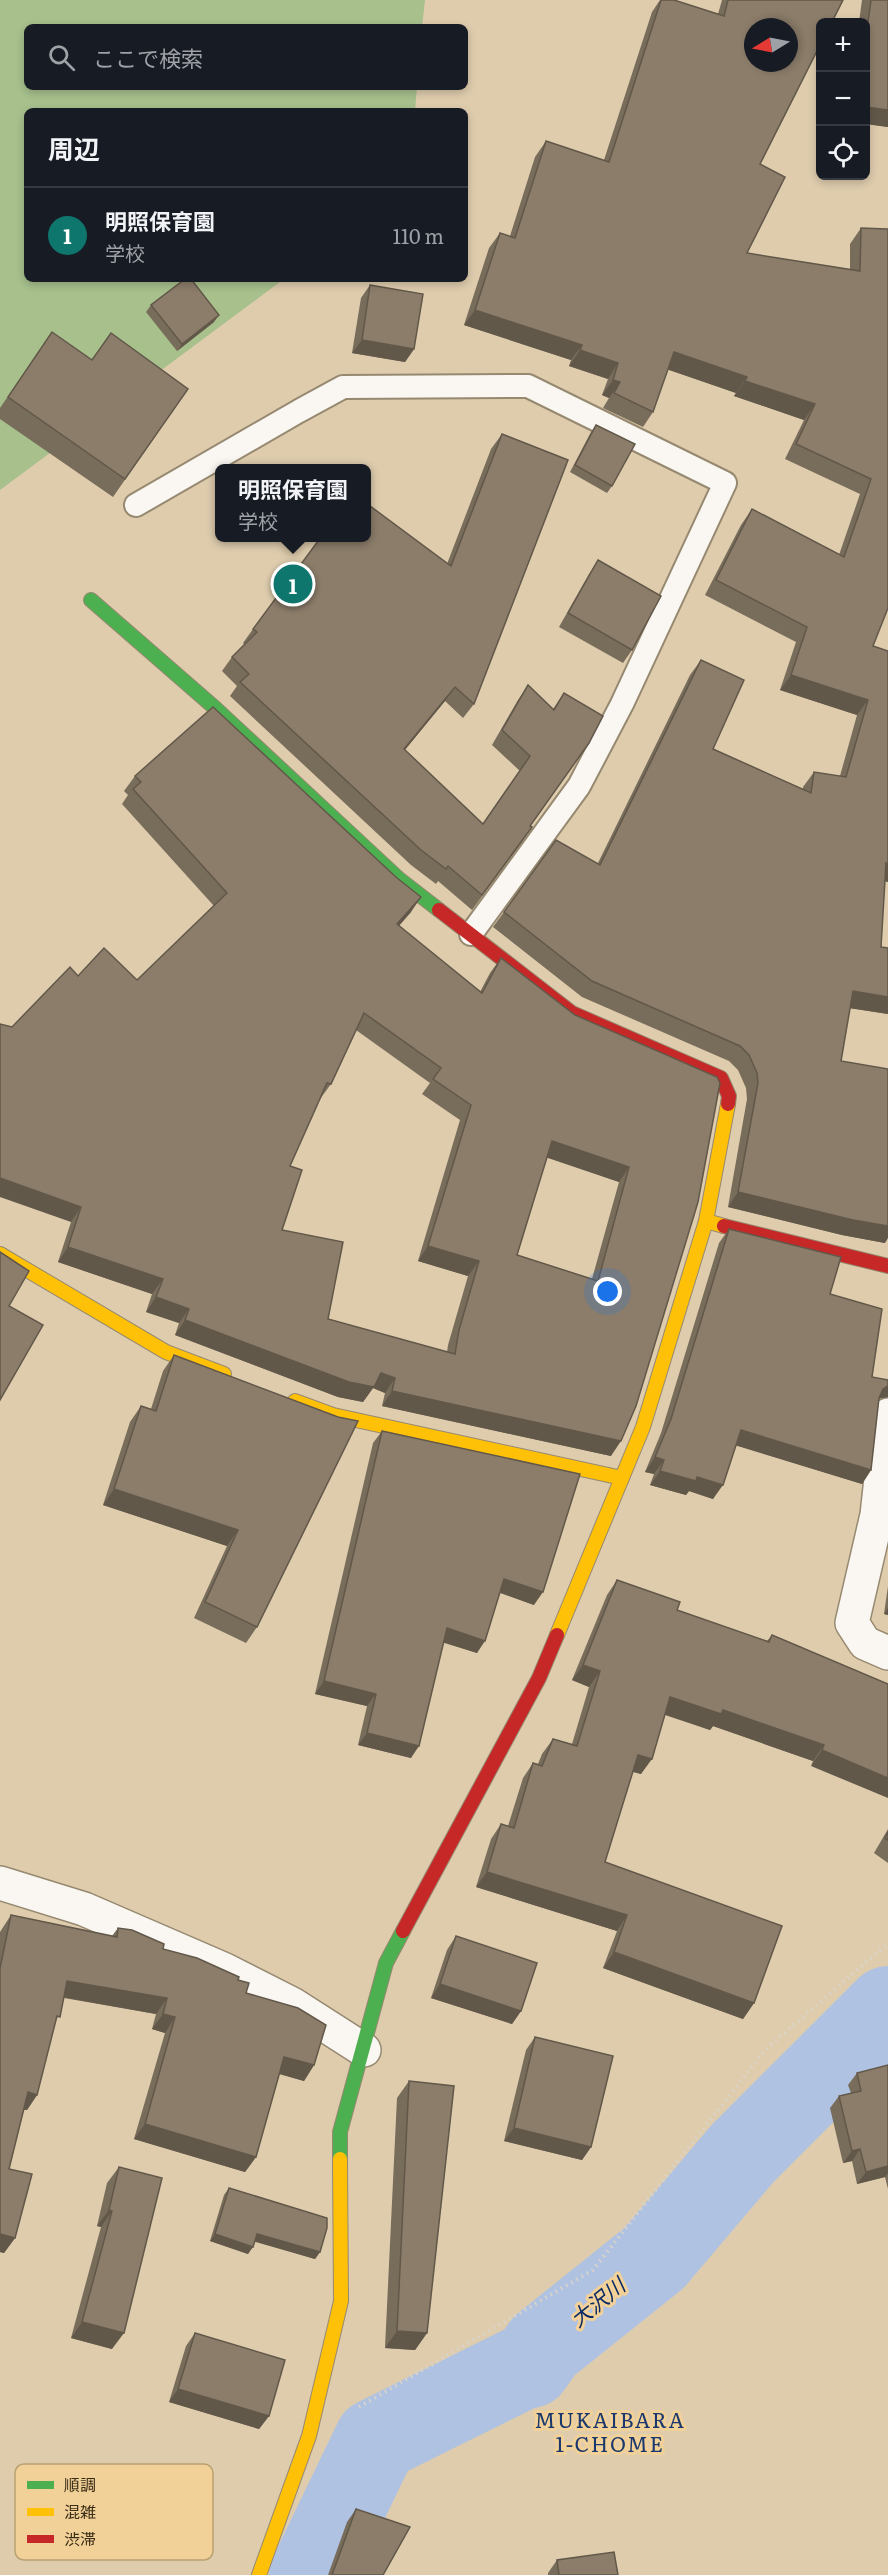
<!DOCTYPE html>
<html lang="ja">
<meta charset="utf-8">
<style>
:root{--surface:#171b24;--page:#20242c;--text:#f1f3f6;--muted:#9ea1a6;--line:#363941;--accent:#0f766e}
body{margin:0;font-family:Literata,"Noto Sans JP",serif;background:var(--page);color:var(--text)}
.controls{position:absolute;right:18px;top:18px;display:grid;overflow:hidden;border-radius:9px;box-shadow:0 3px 9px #0003}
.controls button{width:54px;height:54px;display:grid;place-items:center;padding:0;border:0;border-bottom:2px solid var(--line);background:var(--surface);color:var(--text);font:30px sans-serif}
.compass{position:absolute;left:744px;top:18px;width:54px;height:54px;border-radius:50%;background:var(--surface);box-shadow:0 3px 9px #0003;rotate:260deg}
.you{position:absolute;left:608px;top:1292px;width:21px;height:21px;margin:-15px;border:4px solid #fff;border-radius:50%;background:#1a73e8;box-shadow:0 0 0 9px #1a73e833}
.badge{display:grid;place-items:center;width:39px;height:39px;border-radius:50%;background:var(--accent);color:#fff;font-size:20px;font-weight:700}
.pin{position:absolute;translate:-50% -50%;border:3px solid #fff;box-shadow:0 2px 6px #0006}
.popup{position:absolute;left:215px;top:464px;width:156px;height:78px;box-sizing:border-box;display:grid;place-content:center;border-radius:9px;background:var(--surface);filter:drop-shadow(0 2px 4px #0005);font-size:20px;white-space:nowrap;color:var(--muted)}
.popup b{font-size:22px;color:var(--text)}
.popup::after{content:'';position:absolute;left:50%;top:100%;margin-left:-12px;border:12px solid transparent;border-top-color:var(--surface)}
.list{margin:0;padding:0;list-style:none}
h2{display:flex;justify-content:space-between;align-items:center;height:78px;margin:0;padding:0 24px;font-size:26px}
h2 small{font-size:20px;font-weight:400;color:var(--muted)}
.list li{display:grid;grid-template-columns:39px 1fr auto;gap:18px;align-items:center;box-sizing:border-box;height:96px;padding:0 24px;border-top:2px solid var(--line)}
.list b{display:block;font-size:22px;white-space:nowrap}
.list p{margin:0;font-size:20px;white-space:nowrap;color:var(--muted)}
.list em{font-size:20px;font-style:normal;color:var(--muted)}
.icon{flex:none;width:33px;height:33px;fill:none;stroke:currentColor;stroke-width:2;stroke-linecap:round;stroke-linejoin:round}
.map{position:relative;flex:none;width:888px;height:2575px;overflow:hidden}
.search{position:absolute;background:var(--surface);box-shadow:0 3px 9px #0003;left:24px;top:24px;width:444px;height:66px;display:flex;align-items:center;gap:15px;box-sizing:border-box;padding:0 21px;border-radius:9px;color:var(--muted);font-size:22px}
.panel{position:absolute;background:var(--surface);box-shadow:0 3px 9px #0003;left:24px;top:108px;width:444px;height:174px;border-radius:9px}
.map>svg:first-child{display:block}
.green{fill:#a7c08c}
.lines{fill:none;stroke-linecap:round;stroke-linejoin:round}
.river{stroke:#afc2e2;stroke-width:84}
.lane-casing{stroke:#968970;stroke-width:26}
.street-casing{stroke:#968970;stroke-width:36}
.fast-casing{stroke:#968970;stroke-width:16}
.slow-casing{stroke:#968970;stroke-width:16}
.jam-casing{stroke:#968970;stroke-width:16}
.path{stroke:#dbd4ca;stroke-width:4;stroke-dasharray:1.5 4.5;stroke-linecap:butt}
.lane{stroke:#faf7f3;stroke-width:22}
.street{stroke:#faf7f3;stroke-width:33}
.fast{stroke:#4caf50;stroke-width:14}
.slow{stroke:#ffc107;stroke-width:14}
.jam{stroke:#c62828;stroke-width:14}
.wall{fill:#786c5b;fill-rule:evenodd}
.shaded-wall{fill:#62584a}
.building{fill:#8c7d6a;stroke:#62584a;stroke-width:1.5;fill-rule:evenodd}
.labels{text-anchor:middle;stroke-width:6;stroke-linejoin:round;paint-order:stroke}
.water-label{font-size:21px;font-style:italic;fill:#092964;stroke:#f2d199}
.neighbourhood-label{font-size:21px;letter-spacing:1.5px;fill:#1a386d;stroke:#f2d199}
.key{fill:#f2d199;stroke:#bba072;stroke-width:1.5}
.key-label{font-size:16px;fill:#3a2d16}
</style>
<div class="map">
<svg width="888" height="2575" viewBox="0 0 888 2575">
<rect width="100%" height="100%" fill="#deccad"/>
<!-- green -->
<polygon class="green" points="0,0 425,0 422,27 27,27 27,87 417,87 415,111 27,111 27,279 284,279 0,490"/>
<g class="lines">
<!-- river -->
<polyline class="river" points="311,2575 376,2440 521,2368 530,2366 544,2346 654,2258 743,2153 888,2008"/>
<!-- lane casing -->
<g class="lane-casing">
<polyline id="lane" points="136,505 299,411 343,387 528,386 725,483 622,704 579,786 471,934"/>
</g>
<!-- street casing -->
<g class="street-casing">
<g id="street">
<polyline points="888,1415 877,1515 852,1623 865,1643 888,1653"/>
<polyline points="0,1883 84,1909 225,1970 292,2004 364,2050"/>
</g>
</g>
<!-- fast casing -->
<g class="fast-casing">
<g id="fast">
<polyline points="91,600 215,708 399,879 439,910"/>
<polyline points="340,2159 340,2132 386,1963 403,1931"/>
</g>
</g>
<!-- slow casing -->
<g class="slow-casing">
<g id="slow">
<polyline points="706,1221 728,1104"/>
<polyline points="0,1254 166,1352 224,1374"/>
<polyline points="295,1401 333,1415 622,1478"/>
<polyline points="557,1635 643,1427 706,1221 724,1226"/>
<polyline points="259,2575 309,2436 341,2301 340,2159"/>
</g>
</g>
<!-- jam casing -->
<g class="jam-casing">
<g id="jam">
<polyline points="439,910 572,1013 721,1078 729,1096 728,1104"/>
<polyline points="724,1226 888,1266"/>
<polyline points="403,1931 539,1678 557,1635"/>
</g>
</g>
<!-- path -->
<polyline class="path" points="359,2407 593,2270 765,2050 888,1943"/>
<!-- lane -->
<use href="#lane" class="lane"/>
<!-- street -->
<use href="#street" class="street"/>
<!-- fast -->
<use href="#fast" class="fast"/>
<!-- slow -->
<use href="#slow" class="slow"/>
<!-- jam -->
<use href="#jam" class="jam"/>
</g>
<!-- wall -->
<g class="wall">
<polygon points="660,0 674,0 718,14 722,0 843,0 760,164 747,253 850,270 850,244 861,228 888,229 873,646 888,651 888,882 885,881 881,947 888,948 888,1014 850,1008 841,1061 885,1243 842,1235 728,1207 747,1099 746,1088 738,1070 729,1061 582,997 493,927 504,912 598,863 690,675 701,660 713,749 803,789 803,787 814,772 840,776 857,715 780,690 796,642 705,595 741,525 752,509 839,555 860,494 785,459 804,420 734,396 736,393 668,369 653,412 643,427 603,408 609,398 602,395 608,379 569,366 571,360 464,325 489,248 500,233 510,236 535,157 546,141 604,160 652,12"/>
<polygon points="862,0 888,0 888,127 866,124 866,22 859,22"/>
<polygon points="370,285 414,349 405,362 352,353 361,298"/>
<polygon points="151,305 214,322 177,351 146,312"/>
<polygon points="52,332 92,360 188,389 113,497 0,419 0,408"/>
<polygon points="596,425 612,486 607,493 570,472 591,432"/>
<polygon points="502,434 474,704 463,718 445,701 405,750 483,824 520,771 492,745 518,700 528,685 553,709 564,693 530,826 522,842 472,910 438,881 436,884 411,865 230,696 237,686 222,671 232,657 245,645 243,643 253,629 447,564 491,449"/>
<polygon points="598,560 632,650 623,663 559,627 589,574"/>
<path d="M135 776 411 912 399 926 480 992 490 973 501 958 575 1015 717 1077 611 1456 382 1406 385 1393 373 1388 363 1402 338 1397 175 1335 179 1323 146 1312 152 1294 58 1262 71 1222 12 1027 78 976 137 980 214 906 122 804 128 795 124 791ZM356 1030 430 1083 422 1094 460 1120 418 1261 468 1276 448 1345 447 1352 328 1319 282 1230 290 1166 320 1099 331 1084ZM547 1157 619 1182 592 1279 517 1255Z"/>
<polygon points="729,1229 830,1294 872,1377 888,1397 879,1399 871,1470 862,1484 736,1445 713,1499 689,1491 686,1495 650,1485 654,1474 645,1472 661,1433 719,1243"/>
<polygon points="174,1355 338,1417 257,1627 246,1643 194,1618 227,1546 103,1505 130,1422 141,1406 151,1409 163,1371"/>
<polygon points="382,1431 534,1605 500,1593 477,1653 444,1642 411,1758 358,1745 367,1706 315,1694 373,1443"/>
<polygon points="617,1580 677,1610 767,1641 772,1635 888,1684 811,1766 813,1761 713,1726 710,1730 665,1714 641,1774 633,1772 605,1862 754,2003 743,2019 603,1968 617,1931 476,1887 491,1839 501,1824 508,1826 523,1778 533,1763 538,1764 542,1754 553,1739 572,1744 589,1687 572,1680 607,1595"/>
<polygon points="888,1586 888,1615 884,1614"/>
<polygon points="888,1829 888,1863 874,1853"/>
<polygon points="11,1915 112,1936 118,1928 163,1949 238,1980 246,1993 314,2065 304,2081 279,2074 256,2157 245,2172 134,2139 165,2033 152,2029 156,2014 64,1998 55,2023 37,2095 27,2110 24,2110 9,2169 15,2238 4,2253 0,2252 0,1932"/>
<polygon points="456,1936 521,2011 512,2024 431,1998 447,1950"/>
<polygon points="535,2037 591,2147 582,2160 504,2141 526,2050"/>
<polygon points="888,2065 888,2189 885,2177 857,2184 852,2161 843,2163 830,2108 839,2096 851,2093 848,2085 857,2073"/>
<polygon points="409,2081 427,2333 415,2350 385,2348 397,2098"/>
<polygon points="119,2167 112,2349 71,2338 101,2227 97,2226 107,2183"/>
<polygon points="229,2188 320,2252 315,2259 255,2241 248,2254 210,2241 224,2195"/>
<polygon points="195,2333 269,2416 259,2429 169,2402 186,2346"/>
<polygon points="356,2509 383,2575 328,2575 347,2522"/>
<polygon points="557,2560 618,2575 548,2575 548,2573"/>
</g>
<!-- shaded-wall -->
<g class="shaded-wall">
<polygon points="866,107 888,110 888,127 866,124"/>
<polygon points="475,310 582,345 571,360 464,325"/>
<polygon points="219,315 214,322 177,351 182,344"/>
<polygon points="362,340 414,349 405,362 352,353"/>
<polygon points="580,350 618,363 608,379 569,366"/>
<polygon points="674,352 747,377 736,393 663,368"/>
<polygon points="613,380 620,382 609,398 602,395"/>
<polygon points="745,381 815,404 804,420 734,396"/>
<polygon points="791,675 868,700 857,715 780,690"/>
<polygon points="455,687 445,701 393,764 404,749"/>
<polygon points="886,863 888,864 888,882 875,879"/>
<polygon points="421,897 411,912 387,939 397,924"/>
<polygon points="853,991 888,997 888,1014 842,1007"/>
<polygon points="552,1141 629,1167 619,1182 542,1156"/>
<polygon points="0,1178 81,1207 71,1222 0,1197"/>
<polygon points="738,1192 888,1226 888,1238 885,1243 842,1235 728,1207"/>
<polygon points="428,1246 479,1261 468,1276 418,1261"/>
<polygon points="68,1247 163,1279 152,1294 58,1262"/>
<polygon points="156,1297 189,1309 179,1323 146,1312"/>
<polygon points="185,1320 381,1373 395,1378 385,1393 373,1388 363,1402 338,1397 175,1335"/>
<polygon points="888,1386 888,1397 880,1398 873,1403 883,1389"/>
<polygon points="392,1391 621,1441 611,1456 382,1406"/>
<polygon points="741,1430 871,1470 862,1484 731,1444"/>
<polygon points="655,1457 664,1460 654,1474 645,1472"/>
<polygon points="660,1471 697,1477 723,1485 713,1499 689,1491 686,1495 650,1485"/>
<polygon points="114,1489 238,1530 227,1546 103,1505"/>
<polygon points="504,1579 543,1592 534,1605 496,1591"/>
<polygon points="888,1608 888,1615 884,1614"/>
<polygon points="447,1628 485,1641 477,1653 438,1641"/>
<polygon points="583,1665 600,1671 589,1687 572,1680"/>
<polygon points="324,1681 376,1694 367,1706 315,1694"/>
<polygon points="670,1697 723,1710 824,1745 813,1761 713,1726 710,1730 659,1713"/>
<polygon points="367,1733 419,1746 411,1758 358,1745"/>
<polygon points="822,1750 888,1778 888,1798 811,1766"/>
<polygon points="638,1755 652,1759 641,1774 627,1770"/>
<polygon points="487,1872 627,1915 617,1931 476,1887"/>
<polygon points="614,1952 754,2003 743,2019 603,1968"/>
<polygon points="67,1981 167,1998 156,2014 56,1996"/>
<polygon points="440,1984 521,2011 512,2024 431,1998"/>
<polygon points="163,2014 175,2017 165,2033 152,2029"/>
<polygon points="284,2057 314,2065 304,2081 273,2072"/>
<polygon points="28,2092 37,2095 27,2110 17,2108"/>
<polygon points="145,2124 256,2157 245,2172 134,2139"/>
<polygon points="514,2128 591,2147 582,2160 504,2141"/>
<polygon points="860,2149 852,2161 843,2163 852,2151"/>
<polygon points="888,2166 888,2173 885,2177 857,2184 866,2172"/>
<polygon points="109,2210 112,2211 101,2227 97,2226"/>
<polygon points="0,2234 15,2238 4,2253 0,2252"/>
<polygon points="215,2234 253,2247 248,2254 210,2241"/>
<polygon points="257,2234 320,2252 315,2259 252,2241"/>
<polygon points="82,2322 124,2333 112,2349 71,2338"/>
<polygon points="397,2331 427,2333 415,2350 385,2348"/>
<polygon points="178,2389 269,2416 259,2429 169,2402"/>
</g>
<!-- building -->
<g class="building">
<path d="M661 0H674L724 16 728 0H843L832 22H820V45L760 164 785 177 747 253 860 271 861 228 888 229V608L873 646 888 651V864L886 863 881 947 888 948V997L853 991 841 1061 888 1069V1226L853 1220 738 1192 758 1083 757 1073 749 1055 740 1046 592 981 504 912 556 840 600 865 701 660 744 680 713 749 811 793 814 772 846 777 868 700 791 675 807 627 716 580 752 509 844 557 871 479 796 444 815 404 745 381 747 377 674 352 653 412 614 393 620 382 613 380 618 363 580 350 582 345 475 310 500 233 515 238 546 141 609 162ZM753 27H789V63H753Z"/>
<polygon points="871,0 888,0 888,110 866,107 866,37"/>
<polygon points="185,279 191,279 219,315 182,344 151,305"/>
<polygon points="370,285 423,294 414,349 362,340"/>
<polygon points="52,332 92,360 111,333 188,389 125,479 8,397"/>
<polygon points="596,425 635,444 612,486 575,465"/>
<polygon points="502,434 568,460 474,704 455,687 404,749 483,824 530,756 502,730 528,685 554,710 564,693 603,716 589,743 530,826 532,827 482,895 448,866 446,869 421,850 240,682 249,674 232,657 257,632 253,629 321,537 366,537 366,503 451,566"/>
<polygon points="598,560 661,596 632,650 568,613"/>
<path d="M213 707 397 878 421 897 397 924 482 993 501 958 575 1015 717 1077 720 1083 698 1202 636 1406 621 1441 392 1391 395 1378 381 1373 374 1387 349 1382 185 1320 189 1309 156 1297 163 1279 68 1247 81 1207 0 1178V1024L12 1027 70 967 78 976 104 948 137 980 227 893 133 789 141 782 135 776ZM364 1013 441 1068 433 1079 471 1105 428 1246 479 1261 459 1330 455 1354 328 1319 343 1242 282 1230 302 1170 290 1166 327 1083 331 1084ZM552 1141 629 1167 598 1281 517 1255Z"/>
<polygon points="729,1229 841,1257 830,1294 882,1309 872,1377 888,1380 888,1386 883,1389 879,1398 871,1470 741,1430 723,1485 697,1477 696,1481 660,1471 664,1460 655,1457 671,1419"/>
<polygon points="0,1252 29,1271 9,1306 43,1325 0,1400"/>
<polygon points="174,1355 338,1417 358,1421 257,1627 205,1602 238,1530 114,1489 141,1406 156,1411"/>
<polygon points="382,1431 580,1474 543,1592 504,1579 485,1641 447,1628 419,1746 367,1733 376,1694 324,1681"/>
<polygon points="617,1580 680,1602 677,1610 769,1642 772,1635 888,1684 888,1778 822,1750 824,1745 723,1710 721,1714 670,1697 652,1759 638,1755 605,1862 782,1926 754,2003 614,1952 627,1915 487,1872 501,1824 514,1828 533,1763 542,1766 553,1739 577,1746 600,1671 583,1665"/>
<polygon points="888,1832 888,1840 885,1838"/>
<polygon points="11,1915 117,1937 118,1928 132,1930 164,1944 163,1949 197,1958 239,1977 238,1980 249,1983 246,1993 298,2008 326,2025 314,2065 284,2057 256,2157 145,2124 175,2017 163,2014 167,1998 67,1981 60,2017 57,2016 37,2095 28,2092 9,2169 32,2174 15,2238 0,2234 0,1968"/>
<polygon points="456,1936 537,1963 521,2011 440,1984"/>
<polygon points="535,2037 613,2056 591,2147 514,2128"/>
<polygon points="888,2065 888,2166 866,2172 860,2149 852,2151 839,2096 861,2091 857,2073"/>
<polygon points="409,2081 454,2086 427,2333 397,2331"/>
<polygon points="119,2167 162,2178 124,2333 82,2322 112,2211 109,2210"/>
<polygon points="229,2188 327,2218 327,2228 320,2252 257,2234 253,2247 215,2234"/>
<polygon points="195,2333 285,2360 269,2416 178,2389"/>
<polygon points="356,2509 410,2527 383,2575 332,2575"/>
<polygon points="614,2552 618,2575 559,2575 557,2560"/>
</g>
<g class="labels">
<!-- water labels -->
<g class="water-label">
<text transform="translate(598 2303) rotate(-39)" y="7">大沢川</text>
</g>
<!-- neighbourhood labels -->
<g class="neighbourhood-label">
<text x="610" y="2428">MUKAIBARA<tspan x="610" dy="24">1-CHOME</tspan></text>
</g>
</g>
<!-- legend -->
<rect x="15" y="2464" width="198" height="96" rx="9" class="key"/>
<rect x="27" y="2481" width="27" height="8" fill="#4caf50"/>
<rect x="27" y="2508" width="27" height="8" fill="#ffc107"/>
<rect x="27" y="2535" width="27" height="8" fill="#c62828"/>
<g class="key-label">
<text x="64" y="2491">順調</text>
<text x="64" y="2518">混雑</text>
<text x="64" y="2545">渋滞</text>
</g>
</svg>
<div class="controls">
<button>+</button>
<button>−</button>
<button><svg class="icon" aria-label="locate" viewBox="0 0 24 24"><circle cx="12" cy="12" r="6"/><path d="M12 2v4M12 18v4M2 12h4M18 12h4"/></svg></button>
</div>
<svg class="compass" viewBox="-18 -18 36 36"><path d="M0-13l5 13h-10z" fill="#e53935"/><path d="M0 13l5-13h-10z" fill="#9ea1a6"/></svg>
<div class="you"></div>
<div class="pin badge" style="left:293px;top:584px">1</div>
<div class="popup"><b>明照保育園</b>学校</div>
<div class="search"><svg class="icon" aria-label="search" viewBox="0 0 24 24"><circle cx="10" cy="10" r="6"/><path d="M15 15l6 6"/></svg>ここで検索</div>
<section class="panel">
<h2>周辺<small></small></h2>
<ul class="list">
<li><span class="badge">1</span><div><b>明照保育園</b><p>学校</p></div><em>110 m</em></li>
</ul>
</section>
</div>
